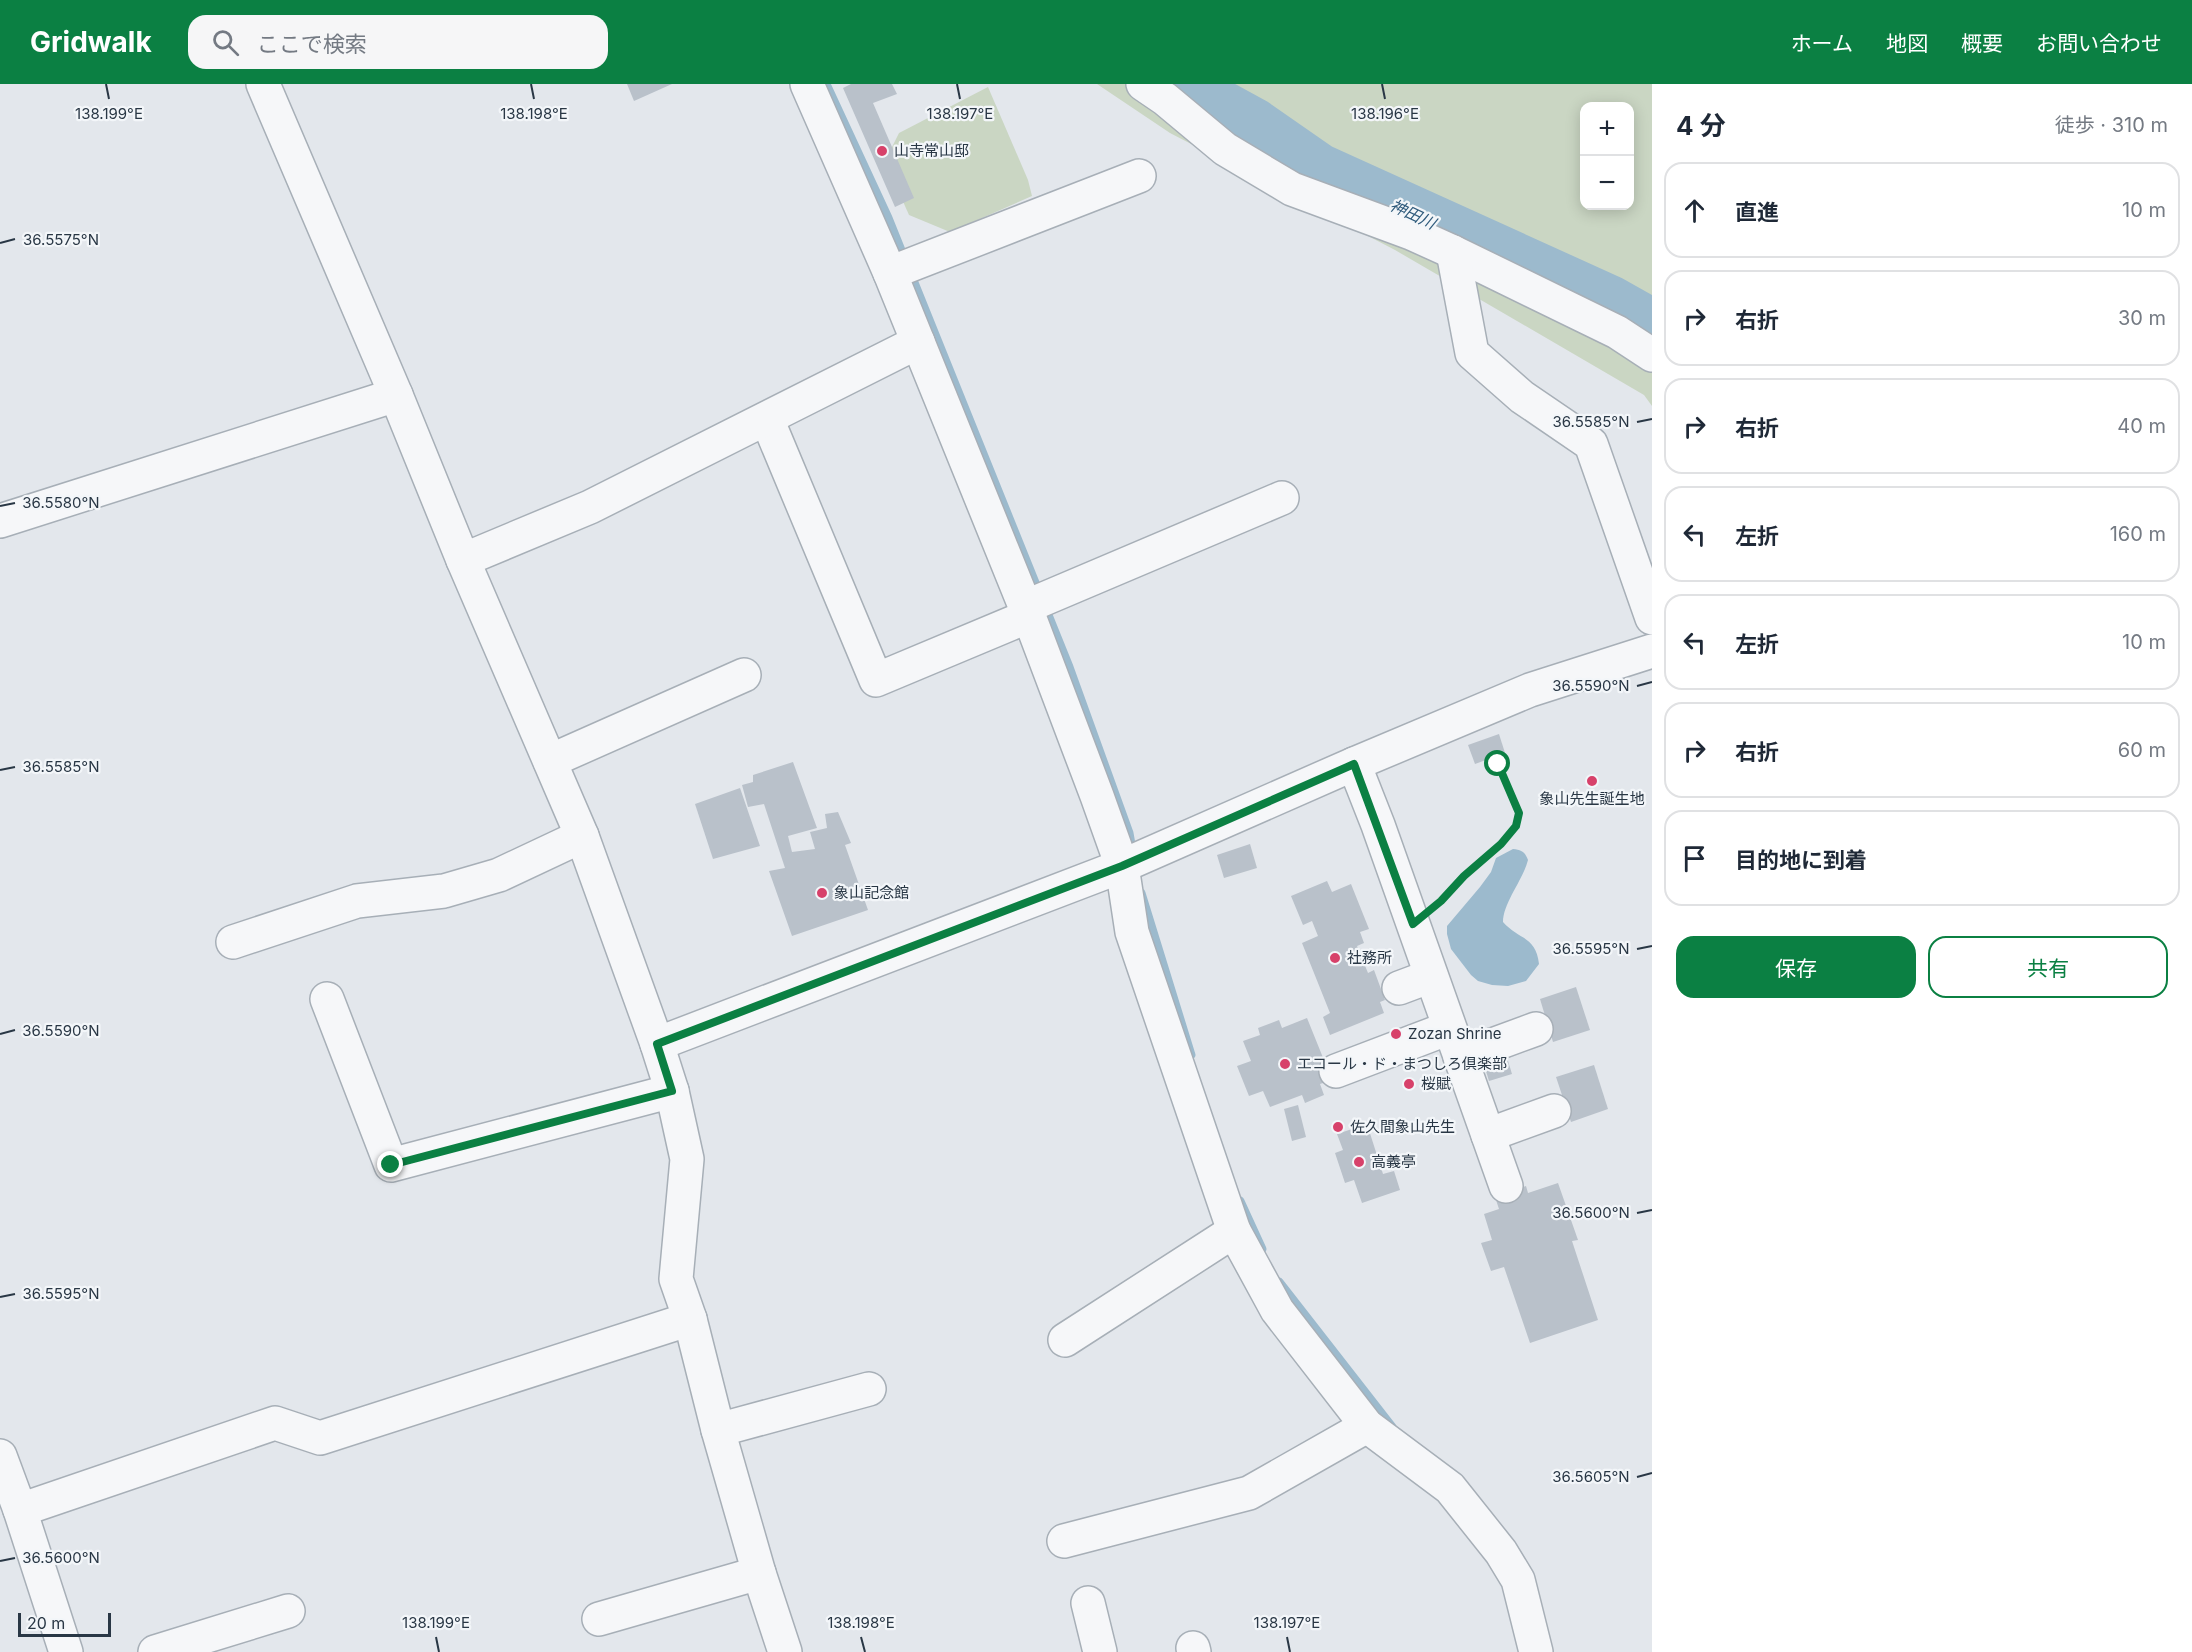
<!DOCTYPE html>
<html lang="ja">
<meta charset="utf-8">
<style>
:root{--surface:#fff;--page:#f6f6f7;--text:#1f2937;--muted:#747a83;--line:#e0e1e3;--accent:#0b8043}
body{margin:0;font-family:Inter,"Noto Sans JP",sans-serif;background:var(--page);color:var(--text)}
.controls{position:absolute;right:18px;top:18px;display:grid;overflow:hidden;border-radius:12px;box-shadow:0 3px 15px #0003}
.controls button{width:54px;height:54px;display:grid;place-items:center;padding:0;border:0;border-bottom:2px solid var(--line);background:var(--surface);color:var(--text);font:30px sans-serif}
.scale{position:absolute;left:18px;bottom:15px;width:93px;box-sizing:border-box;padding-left:6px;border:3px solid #293745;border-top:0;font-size:16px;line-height:21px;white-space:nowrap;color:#293745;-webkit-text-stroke:4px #f3f6f9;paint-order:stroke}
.stop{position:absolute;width:18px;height:18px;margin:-14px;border:4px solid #0b8043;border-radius:50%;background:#fff}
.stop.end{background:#0b8043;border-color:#fff;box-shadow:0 2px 6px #0008}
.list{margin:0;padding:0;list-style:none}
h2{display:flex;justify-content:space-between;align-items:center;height:78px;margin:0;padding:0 24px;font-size:26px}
h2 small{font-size:20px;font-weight:400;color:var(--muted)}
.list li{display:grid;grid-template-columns:39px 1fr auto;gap:18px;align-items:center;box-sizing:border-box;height:96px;margin:0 12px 12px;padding:0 12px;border:2px solid var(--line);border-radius:18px}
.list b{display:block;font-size:22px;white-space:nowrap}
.list em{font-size:20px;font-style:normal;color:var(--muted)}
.actions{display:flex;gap:12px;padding:18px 24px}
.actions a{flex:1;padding:14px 0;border:2px solid var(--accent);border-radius:18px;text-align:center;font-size:21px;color:var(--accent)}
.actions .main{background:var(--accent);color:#fff}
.icon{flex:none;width:33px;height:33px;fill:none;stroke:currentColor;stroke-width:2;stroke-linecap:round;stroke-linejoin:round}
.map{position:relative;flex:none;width:1652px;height:1568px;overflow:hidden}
header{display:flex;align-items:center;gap:36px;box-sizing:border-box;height:84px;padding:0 30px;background:var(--accent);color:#fff}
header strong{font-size:28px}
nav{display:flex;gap:33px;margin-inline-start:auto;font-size:21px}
.search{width:420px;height:54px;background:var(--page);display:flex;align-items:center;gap:15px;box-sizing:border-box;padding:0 21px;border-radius:18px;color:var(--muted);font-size:22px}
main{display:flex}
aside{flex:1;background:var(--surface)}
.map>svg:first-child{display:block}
.green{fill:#cad6c3;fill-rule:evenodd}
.water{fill:#9cbacd}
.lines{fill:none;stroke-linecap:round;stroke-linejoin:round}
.stream{stroke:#9cbacd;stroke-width:9}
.river{stroke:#9cbacd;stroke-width:56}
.building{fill:#b9c1ca}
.minor-casing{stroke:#a7afb7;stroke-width:36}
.path{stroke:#c1c5ca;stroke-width:4;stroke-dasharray:4.5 4.5;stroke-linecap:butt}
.minor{stroke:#f6f7f9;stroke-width:33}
.route{stroke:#0b8043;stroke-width:8}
.ticks{fill:none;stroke:#293745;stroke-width:2}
.poi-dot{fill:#d7416a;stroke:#f3f6f9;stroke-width:2}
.labels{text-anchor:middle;stroke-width:4.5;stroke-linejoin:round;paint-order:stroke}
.poi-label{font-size:15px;fill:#293745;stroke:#f3f6f9;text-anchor:start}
.water-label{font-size:16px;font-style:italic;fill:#305b7c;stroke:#f3f6f9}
.ticks-label{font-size:15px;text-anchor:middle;fill:#293745;stroke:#f3f6f9;stroke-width:4.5;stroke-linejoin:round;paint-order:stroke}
</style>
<header>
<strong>Gridwalk</strong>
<div class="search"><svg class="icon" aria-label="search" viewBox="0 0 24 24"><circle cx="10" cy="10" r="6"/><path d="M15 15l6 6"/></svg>ここで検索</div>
<nav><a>ホーム</a><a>地図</a><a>概要</a><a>お問い合わせ</a></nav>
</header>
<main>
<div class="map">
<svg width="1652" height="1568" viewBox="0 0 1652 1568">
<rect width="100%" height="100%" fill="#e3e7ec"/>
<!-- green -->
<g class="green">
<path d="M1097 0H1652V322L1644 311 1395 166 1170 49ZM1584 22H1630V122H1584Z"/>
<polygon points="988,3 1028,96 1032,112 950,148 909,131 885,77 899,49"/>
</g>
<!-- water -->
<path class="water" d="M1513 765C1522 766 1525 768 1528 776 1523 796 1503 819 1503 838 1519 856 1536 852 1539 880L1526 897 1508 902 1492 901 1478 897 1471 891 1451 865 1447 850V842L1480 803 1491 788 1496 774Z"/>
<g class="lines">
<!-- stream -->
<g class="stream">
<polyline points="826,0 888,134 1069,583 1129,749 1132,766"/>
<polyline points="1141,809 1191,971"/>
<polyline points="1240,1117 1262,1165"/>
<polyline points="1279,1198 1392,1343"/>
</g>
<!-- river -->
<polyline class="river" points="1183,0 1206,16 1252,41 1318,87 1609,219 1652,243"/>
</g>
<!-- building -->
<g class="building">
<polygon points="627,0 672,0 634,17"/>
<polygon points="851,0 892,0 897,10 873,19 914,114 895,123 843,4"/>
<polygon points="1499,650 1505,669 1475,680 1468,661"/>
<polygon points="793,678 817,744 788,752 792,768 815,765 810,748 827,744 825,730 838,728 851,759 845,761 868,826 792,852 769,787 785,784 764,720 748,723 742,701 753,698 753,691"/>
<polygon points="740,704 760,762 713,775 695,720"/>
<polygon points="1250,760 1257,784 1224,794 1217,771"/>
<polygon points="1327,797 1332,808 1351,800 1369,845 1360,848 1364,859 1357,862 1368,889 1374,886 1385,916 1380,918 1384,929 1330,951 1323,933 1330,929 1302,859 1318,852 1312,837 1303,841 1291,812"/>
<polygon points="1576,903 1590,946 1553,958 1540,915"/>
<polygon points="1307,934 1332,996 1320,1000 1324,1011 1305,1019 1302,1011 1270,1023 1263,1007 1249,1012 1237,982 1251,977 1243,957 1260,951 1258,944 1279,936 1282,944"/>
<polygon points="1505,967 1512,990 1489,997 1482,974"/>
<polygon points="1594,981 1608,1025 1571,1038 1556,993"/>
<polygon points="1298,1021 1306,1053 1292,1057 1284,1025"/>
<polygon points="1367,1040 1383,1090 1394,1087 1400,1106 1362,1119 1354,1096 1345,1099 1335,1069 1343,1066 1337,1050"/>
<polygon points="1558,1099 1578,1156 1572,1157 1598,1236 1530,1259 1504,1183 1491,1187 1481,1159 1492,1156 1484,1130 1499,1125 1495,1113 1526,1102 1528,1109"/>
</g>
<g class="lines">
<!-- minor casing -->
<g class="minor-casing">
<g id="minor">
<polyline points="263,0 396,311 463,476 582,752 657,960 672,1007 687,1075 676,1195 690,1235 718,1346 759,1489 785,1568"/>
<polyline points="807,0 890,189 1029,532 1097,712 1122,782 1132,848 1234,1147 1277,1226 1367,1342 1450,1404 1501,1468 1518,1496 1536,1568"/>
<polyline points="1143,0 1165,15 1225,65 1292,105 1411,149 1453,168 1617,248 1652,271"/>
<polyline points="1453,168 1472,269 1522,313 1591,360 1652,534"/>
<polyline points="890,189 1139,92"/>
<polyline points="767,335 876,596 1029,532"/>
<polyline points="0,437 396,311"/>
<polyline points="463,476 590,423 918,258"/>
<polyline points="1025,523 1282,414"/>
<polyline points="550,677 744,591"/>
<polyline points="1354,680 1378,741 1506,1102"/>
<polyline points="233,858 357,817 444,807 499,791 582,752"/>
<polyline points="1399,904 1431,892"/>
<polyline points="327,915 391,1081 672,1007"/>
<polyline points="657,960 1122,782 1354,680 1530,606 1652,567"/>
<polyline points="1460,973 1536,945"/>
<polyline points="1336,987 1449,944"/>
<polyline points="1488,1051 1554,1027"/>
<polyline points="1065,1256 1234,1147"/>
<polyline points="718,1346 869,1305"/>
<polyline points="0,1372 20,1426 66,1568"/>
<polyline points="20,1426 275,1339 320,1354 690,1235"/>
<polyline points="1064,1457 1249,1409 1367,1342"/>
<polyline points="1088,1519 1100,1568"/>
<polyline points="599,1535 759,1489"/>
<polyline points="1193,1564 1194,1568"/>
<polyline points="155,1568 288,1527"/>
</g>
</g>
<!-- path -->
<polyline class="path" points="1439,818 1464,792 1501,760 1516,742 1519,729 1498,680"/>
<!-- minor -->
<use href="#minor" class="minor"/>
</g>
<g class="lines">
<!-- route -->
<polyline class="route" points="391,1081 672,1007 657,960 1122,782 1354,680 1413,840 1441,817 1464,792 1501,760 1516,742 1519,729 1498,680"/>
</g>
<!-- ticks -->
<path class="ticks" d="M106 0 109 15M531 0 534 15M957 0 960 15M1382 0 1385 15M0 159 15 155M1637 338 1652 335M0 422 15 419M1637 602 1652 598M0 686 15 683M1637 865 1652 862M0 950 15 946M1637 1129 1652 1126M0 1213 15 1210M1637 1393 1652 1389M0 1477 15 1474M436 1553 439 1568M861 1553 865 1568M1287 1553 1290 1568"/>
<!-- markers -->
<g class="poi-dot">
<circle cx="882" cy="67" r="6"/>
<circle cx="1592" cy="697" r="6"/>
<circle cx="822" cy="809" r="6"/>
<circle cx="1335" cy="874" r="6"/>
<circle cx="1396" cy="950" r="6"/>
<circle cx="1285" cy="980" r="6"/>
<circle cx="1409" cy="1000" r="6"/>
<circle cx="1338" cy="1043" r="6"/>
<circle cx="1359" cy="1078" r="6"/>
</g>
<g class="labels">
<!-- poi labels -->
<g class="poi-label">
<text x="894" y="72">山寺常山邸</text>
<text x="1592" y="720" text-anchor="middle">象山先生誕生地</text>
<text x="834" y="814">象山記念館</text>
<text x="1347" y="879">社務所</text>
<text x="1408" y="955">Zozan Shrine</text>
<text x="1297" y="985">エコール・ド・まつしろ倶楽部</text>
<text x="1421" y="1005">桜賦</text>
<text x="1350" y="1048">佐久間象山先生</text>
<text x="1371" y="1083">高義亭</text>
</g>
<!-- water labels -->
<g class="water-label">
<text transform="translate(1413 130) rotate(25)" y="6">神田川</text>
</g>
</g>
<g class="ticks-label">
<text x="109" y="35">138.199°E</text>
<text x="534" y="35">138.198°E</text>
<text x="960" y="35">138.197°E</text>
<text x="1385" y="35">138.196°E</text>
<text x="61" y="161">36.5575°N</text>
<text x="1591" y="343">36.5585°N</text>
<text x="61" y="424">36.5580°N</text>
<text x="1591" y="607">36.5590°N</text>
<text x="61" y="688">36.5585°N</text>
<text x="1591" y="870">36.5595°N</text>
<text x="61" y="952">36.5590°N</text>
<text x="1591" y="1134">36.5600°N</text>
<text x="61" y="1215">36.5595°N</text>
<text x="1591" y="1398">36.5605°N</text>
<text x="61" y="1479">36.5600°N</text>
<text x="436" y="1544">138.199°E</text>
<text x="861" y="1544">138.198°E</text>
<text x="1287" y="1544">138.197°E</text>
</g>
</svg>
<div class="controls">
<button>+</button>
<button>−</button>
</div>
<div class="scale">20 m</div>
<div class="stop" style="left:1498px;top:680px"></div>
<div class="stop end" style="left:391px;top:1081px"></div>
</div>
<aside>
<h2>4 分<small>徒歩 · 310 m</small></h2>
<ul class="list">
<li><svg class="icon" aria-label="ahead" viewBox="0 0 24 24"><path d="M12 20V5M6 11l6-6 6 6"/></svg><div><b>直進</b></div><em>10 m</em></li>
<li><svg class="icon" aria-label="right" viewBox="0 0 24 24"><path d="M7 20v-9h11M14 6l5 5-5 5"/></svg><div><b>右折</b></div><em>30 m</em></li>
<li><svg class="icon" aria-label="right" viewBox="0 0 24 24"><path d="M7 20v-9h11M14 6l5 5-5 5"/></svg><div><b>右折</b></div><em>40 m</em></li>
<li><svg class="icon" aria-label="left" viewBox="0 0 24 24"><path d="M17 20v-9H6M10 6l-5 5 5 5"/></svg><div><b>左折</b></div><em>160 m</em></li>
<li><svg class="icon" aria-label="left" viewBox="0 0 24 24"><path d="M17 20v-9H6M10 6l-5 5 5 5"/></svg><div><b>左折</b></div><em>10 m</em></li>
<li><svg class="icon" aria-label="right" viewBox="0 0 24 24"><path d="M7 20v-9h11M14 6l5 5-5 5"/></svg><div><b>右折</b></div><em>60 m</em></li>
<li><svg class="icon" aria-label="arrive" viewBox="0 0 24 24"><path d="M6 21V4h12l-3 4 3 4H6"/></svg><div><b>目的地に到着</b></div></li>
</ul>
<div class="actions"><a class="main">保存</a><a>共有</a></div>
</aside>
</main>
